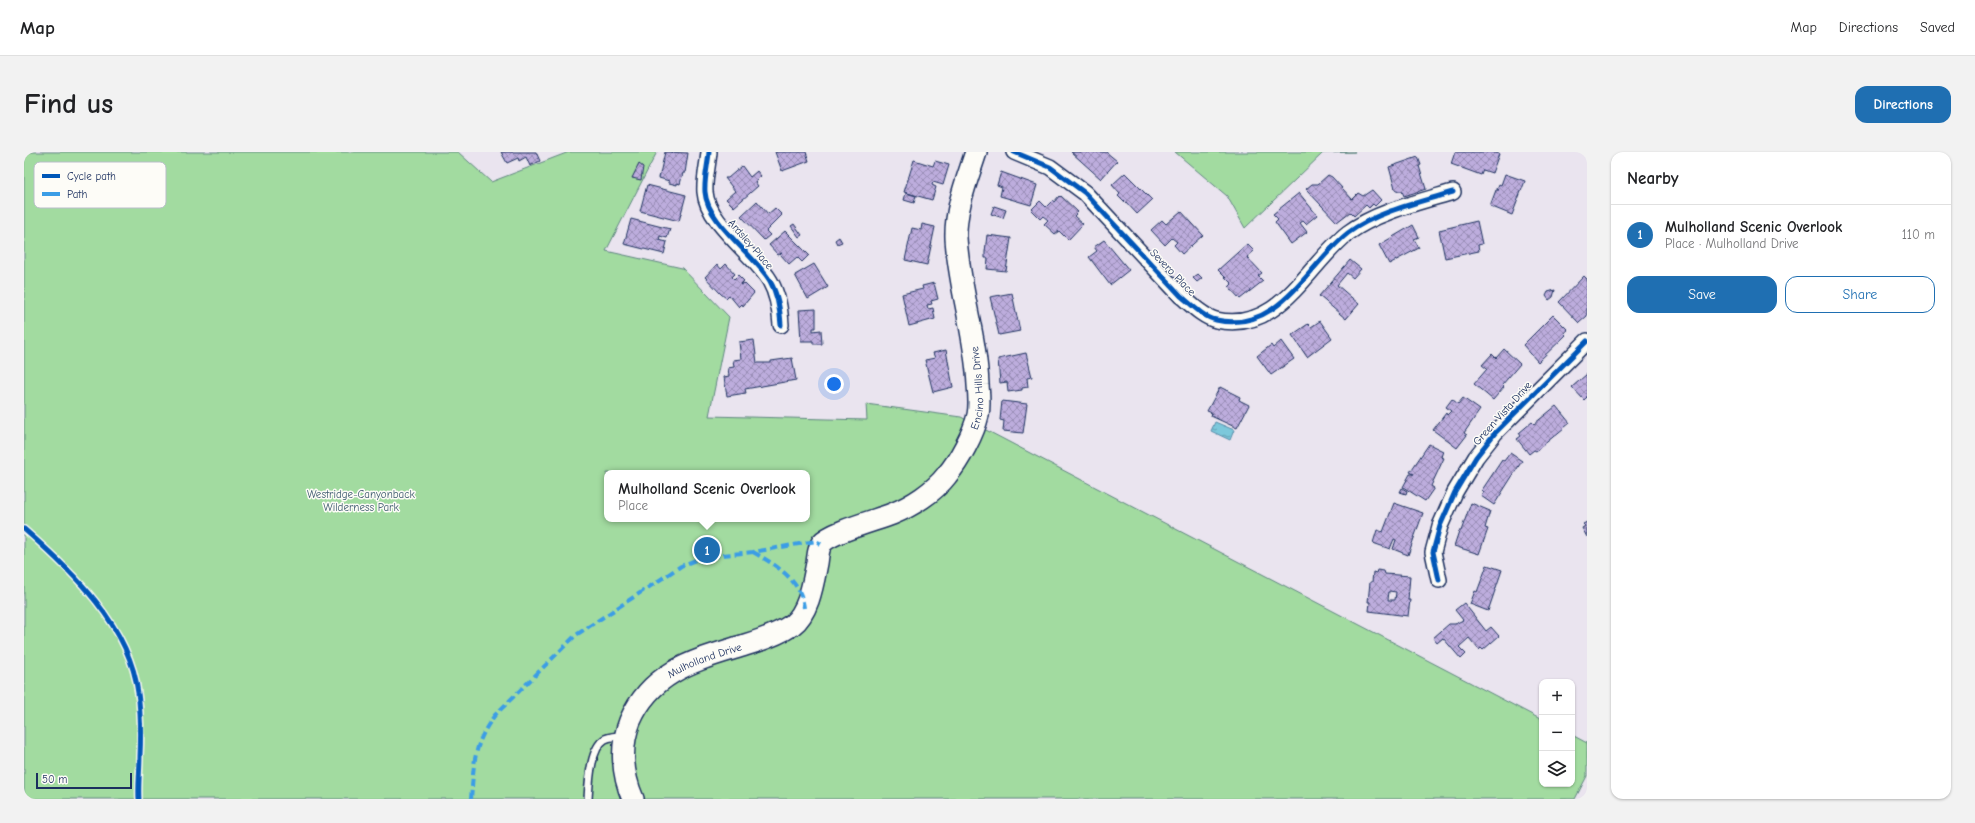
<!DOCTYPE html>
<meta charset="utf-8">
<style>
:root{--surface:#fff;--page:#f2f2f2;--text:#202124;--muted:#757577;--line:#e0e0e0;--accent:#1f6fb2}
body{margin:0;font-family:"Comic Neue",sans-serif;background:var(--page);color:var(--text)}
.controls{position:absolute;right:12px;bottom:12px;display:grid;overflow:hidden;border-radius:8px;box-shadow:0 1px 3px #0004}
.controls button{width:36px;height:36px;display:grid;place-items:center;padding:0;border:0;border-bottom:1px solid var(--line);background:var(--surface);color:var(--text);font:20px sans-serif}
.scale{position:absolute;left:12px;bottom:10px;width:96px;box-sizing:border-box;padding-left:4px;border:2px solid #1b2f5e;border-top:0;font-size:11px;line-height:14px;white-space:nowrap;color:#1b2f5e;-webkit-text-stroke:3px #fdfcf7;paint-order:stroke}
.you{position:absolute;left:810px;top:232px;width:14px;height:14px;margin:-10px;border:3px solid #fff;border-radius:50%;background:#1a73e8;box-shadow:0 0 0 6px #1a73e833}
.badge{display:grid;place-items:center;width:26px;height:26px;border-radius:50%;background:var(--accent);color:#fff;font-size:13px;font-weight:700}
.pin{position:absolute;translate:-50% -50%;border:2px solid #fff;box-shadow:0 1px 4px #0006}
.popup{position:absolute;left:580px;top:318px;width:206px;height:52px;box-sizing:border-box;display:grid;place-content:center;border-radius:8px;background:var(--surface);filter:drop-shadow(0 1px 3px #0005);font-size:13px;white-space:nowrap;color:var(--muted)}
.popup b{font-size:15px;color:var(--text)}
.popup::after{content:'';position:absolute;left:50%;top:100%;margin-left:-8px;border:8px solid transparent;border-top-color:var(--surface)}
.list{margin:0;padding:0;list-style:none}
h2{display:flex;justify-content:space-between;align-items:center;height:52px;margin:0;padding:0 16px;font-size:17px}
h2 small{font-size:13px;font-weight:400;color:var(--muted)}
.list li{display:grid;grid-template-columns:26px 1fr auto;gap:12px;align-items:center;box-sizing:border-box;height:60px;padding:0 16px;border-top:1px solid var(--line)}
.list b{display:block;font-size:15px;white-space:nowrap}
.list p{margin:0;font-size:13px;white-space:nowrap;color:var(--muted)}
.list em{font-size:13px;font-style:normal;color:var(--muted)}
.actions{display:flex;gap:8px;padding:12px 16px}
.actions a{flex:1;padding:9px 0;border:1px solid var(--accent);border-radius:12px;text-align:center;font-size:14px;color:var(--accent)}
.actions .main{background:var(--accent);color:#fff}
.icon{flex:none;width:22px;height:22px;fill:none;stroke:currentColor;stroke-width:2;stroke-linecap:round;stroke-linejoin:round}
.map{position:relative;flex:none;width:1563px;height:647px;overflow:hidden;border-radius:12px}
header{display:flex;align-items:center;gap:24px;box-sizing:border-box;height:56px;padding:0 20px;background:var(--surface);border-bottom:1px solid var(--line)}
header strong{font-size:19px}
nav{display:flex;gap:22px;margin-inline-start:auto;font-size:14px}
.intro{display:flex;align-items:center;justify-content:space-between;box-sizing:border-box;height:96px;padding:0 24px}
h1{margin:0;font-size:28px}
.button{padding:10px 18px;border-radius:12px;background:var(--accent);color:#fff;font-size:14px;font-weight:700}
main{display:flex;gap:24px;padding:0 24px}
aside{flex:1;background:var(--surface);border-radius:12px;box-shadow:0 1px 3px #0004}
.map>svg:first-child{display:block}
.green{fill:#a2dba0;stroke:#5e857f;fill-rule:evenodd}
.water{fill:url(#water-ripples);stroke:#558ba9}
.building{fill:url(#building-cross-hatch);stroke:#1b2f5e;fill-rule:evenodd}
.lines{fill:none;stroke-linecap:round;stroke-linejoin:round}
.lane-casing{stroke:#1b2f5e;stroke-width:10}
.street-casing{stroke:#1b2f5e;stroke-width:18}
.secondary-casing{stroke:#1b2f5e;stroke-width:24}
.lane{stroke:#fdfcf7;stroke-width:7}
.street{stroke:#fdfcf7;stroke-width:15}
.secondary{stroke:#fdfcf7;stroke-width:21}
.quiet{stroke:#3b9de6;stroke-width:4;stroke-dasharray:8 4;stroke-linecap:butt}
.cycleway-casing{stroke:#fdfcf7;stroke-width:8}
.cycleway{stroke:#0057b8;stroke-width:5}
.labels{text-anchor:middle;stroke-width:3;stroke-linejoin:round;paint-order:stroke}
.street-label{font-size:11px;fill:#1b2f5e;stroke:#fdfcf7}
.park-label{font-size:11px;fill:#3d5a6e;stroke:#fdfcf7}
.key{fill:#fdfcf7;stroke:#b9bec9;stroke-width:1}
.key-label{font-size:11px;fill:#1b2f5e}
</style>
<header>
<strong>Map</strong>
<nav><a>Map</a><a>Directions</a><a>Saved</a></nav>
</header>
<div class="intro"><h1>Find us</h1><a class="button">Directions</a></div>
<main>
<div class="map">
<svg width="1563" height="647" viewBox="0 0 1563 647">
<defs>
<pattern id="water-ripples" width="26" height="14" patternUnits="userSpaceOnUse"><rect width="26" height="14" fill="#7cc8db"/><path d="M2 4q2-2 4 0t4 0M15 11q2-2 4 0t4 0" fill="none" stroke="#65a3b5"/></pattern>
<pattern id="building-cross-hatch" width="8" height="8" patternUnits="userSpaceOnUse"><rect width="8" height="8" fill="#bdaddd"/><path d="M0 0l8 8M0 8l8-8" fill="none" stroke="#998db6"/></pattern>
</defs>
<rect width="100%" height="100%" fill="#eae4ef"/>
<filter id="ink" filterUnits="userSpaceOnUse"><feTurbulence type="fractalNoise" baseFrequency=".025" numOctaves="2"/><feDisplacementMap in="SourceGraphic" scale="8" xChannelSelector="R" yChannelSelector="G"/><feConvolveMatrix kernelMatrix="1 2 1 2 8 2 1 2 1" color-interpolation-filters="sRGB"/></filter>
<g filter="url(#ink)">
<!-- green -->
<g class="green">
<path d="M0 0H434L467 30 545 0H633L582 99 658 116 705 165 685 264 843 268 842 252 937 265 1518 568V632H1548V583L1563 591V624L1551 647H0ZM583 321H783V367H583Z"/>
<polygon points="1151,0 1331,0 1299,1 1221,76 1203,44"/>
</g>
<!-- water -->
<polygon class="water" points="1191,270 1210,278 1206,288 1187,279"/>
<!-- building -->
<g class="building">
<polygon points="477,0 512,0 516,9 506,14 502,5 495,9 494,6 483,11"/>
<polygon points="641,0 664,1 661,21 659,21 656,32 653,31 653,33 645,31 645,29 635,26"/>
<polygon points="751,0 782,0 785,9 758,19"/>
<polygon points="1047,0 1082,0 1093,9 1077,27"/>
<polygon points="1431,0 1468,0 1475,2 1468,21 1459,18 1457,23 1427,12"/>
<polygon points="1394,5 1397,13 1395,14 1402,37 1380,44 1378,39 1374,39 1371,37 1365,15"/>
<polygon points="890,8 909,14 911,9 925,13 919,33 909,30 908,33 912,35 908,48 880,40"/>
<polygon points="615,12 619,15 617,28 608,26"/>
<polygon points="718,14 726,25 733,19 737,24 731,30 734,34 710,55 702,47 711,39 701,26 704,26"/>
<polygon points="977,20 1013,33 1007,53 976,44 978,35 973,33"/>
<polygon points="1101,21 1128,48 1113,62 1101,49 1100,50 1094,44 1096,42 1088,33"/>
<polygon points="1481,22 1501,29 1488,63 1466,54 1472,38 1475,38 1473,37 1475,32 1477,33"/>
<polygon points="1304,23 1308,25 1328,47 1334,41 1339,44 1348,38 1357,48 1351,54 1349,52 1345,56 1342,53 1330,64 1326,60 1313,70 1282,37 1288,32 1294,32"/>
<polygon points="623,33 662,43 655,69 616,59"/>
<polygon points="882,41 892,44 890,51 880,48"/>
<polygon points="1275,41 1293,63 1282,72 1279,69 1276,71 1283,80 1267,92 1251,70 1254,67 1249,62"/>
<polygon points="1035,44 1036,45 1037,44 1054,60 1050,64 1059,72 1044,88 1035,79 1031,82 1020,72 1024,68 1019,64 1016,67 1007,58 1016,49 1022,55 1029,48 1030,50"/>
<polygon points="733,49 744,62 751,56 758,63 742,79 746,83 740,88 717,64"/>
<polygon points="970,54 982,58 979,66 967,62"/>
<polygon points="1157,59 1179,83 1158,102 1150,93 1153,90 1148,86 1141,93 1127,78 1138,68 1142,72"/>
<polygon points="607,67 646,77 643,86 636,84 635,88 643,90 640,102 600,92"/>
<polygon points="1453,69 1458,92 1454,93 1455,99 1421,106 1415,78"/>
<polygon points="770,72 778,83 775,85 767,74"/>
<polygon points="898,72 911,75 903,113 881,108 888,76 897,78"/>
<polygon points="1389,73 1395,85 1390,87 1395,96 1365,112 1355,93"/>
<polygon points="761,79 785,103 778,110 773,105 765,112 756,102 758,101 754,103 745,93"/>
<polygon points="963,83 987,86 982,119 963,117 964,106 961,106 961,100"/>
<polygon points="815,85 818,90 813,92 811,88"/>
<polygon points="1080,88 1105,118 1086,133 1065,105 1073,99 1070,95"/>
<polygon points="1223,92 1230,99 1223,105 1238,121 1234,124 1239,129 1216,147 1205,135 1208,132 1194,118"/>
<polygon points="1326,108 1337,117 1329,126 1323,121 1313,133 1335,152 1322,167 1295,144"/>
<polygon points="693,112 697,117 702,112 711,122 708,125 710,127 714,123 720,129 716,133 720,131 730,141 719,154 718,152 715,155 705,143 702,146 697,142 681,125"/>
<polygon points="790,112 804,135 784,147 771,123"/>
<polygon points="1174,122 1178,126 1173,130 1169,126"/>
<polygon points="1560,124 1563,127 1563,164 1555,171 1535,150"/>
<polygon points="910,131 914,147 907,149 908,152 903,153 904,157 909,156 911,167 885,174 878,142 899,137 898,134"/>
<polygon points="1531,138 1529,145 1525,148 1522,144 1524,140"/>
<polygon points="988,141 996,179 975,183 966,145"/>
<polygon points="792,157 792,176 789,176 789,179 797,178 798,192 789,192 789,189 777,189 775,158"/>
<polygon points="1529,163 1544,178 1540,181 1542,183 1514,210 1499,193"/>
<polygon points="1296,169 1308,186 1283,205 1268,183 1284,172 1287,175"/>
<polygon points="730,188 733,211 747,211 747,209 768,206 772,228 721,237 722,241 703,244 700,225 705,224 704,216 710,215 709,208 717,207 715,190"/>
<polygon points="1257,189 1270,207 1247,223 1233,204 1247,193 1249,196"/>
<polygon points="1480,197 1496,212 1478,233 1480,235 1469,248 1450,232 1463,217 1458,213 1468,202 1472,206"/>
<polygon points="922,198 929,235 909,240 901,208 911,206 909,201"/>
<polygon points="1002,201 1008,225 1003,226 1004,235 998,236 998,238 984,240 983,230 976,231 974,207"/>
<polygon points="1563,222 1563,245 1560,248 1548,235"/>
<polygon points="1196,235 1216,245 1215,248 1225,253 1213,276 1187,264 1188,261 1183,259"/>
<polygon points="1439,246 1456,258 1440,281 1443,283 1433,296 1409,278 1422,261 1423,263 1427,259 1422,255 1428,247 1434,252"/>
<polygon points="978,249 1003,252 999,281 979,279 980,269 976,268"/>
<polygon points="1532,254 1546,271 1512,299 1510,298 1505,302 1493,287 1497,284 1495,281 1508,270 1510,272"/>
<polygon points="1405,292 1419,299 1417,305 1420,306 1407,334 1410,336 1401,349 1379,335 1386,322 1390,322 1386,320"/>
<polygon points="1486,301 1498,309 1470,353 1457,344 1460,340 1458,338 1478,308 1480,309"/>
<polygon points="1378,336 1383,339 1382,342 1376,340"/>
<polygon points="1370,351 1399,361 1384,403 1369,397 1372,388 1370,387 1366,397 1349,391 1353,378 1359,380"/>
<polygon points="1447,351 1466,359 1461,376 1464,377 1455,402 1430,394 1435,379 1437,379"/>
<polygon points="1563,370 1563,385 1558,376 1561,374 1559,372"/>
<polygon points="1463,413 1478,418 1464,459 1446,452 1451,439 1453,440"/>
<path d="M1353 418 1360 419 1361 422 1386 424 1384 448H1386L1384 464 1345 459 1346 450H1344L1346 430H1348L1349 420 1352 421ZM1365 439 1372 440 1371 448H1364Z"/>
<polygon points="1440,451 1462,479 1467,475 1475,484 1459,498 1457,496 1455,498 1445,486 1435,495 1442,502 1437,507 1419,486 1413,491 1409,486 1425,472 1431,472 1439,468 1431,458"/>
</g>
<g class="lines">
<!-- lane casing -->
<g class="lane-casing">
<path id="lane" d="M564 647C565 631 566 596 581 587 587 584 593 584 600 584"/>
</g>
<!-- street casing -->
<g class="street-casing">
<g id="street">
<path d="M685 0C684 13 680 27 681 40 683 71 731 103 746 129 754 143 756 157 757 173"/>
<path d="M990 0 1026 15 1061 41 1157 144C1167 152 1179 165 1192 168 1256 182 1283 113 1324 81 1352 60 1395 50 1429 40"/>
<polyline points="1415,428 1409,400 1416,374 1431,340 1452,305 1471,281 1563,189"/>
</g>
</g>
<!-- secondary casing -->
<g class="secondary-casing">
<g id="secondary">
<path id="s1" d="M609 647C598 622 596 594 606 569 628 518 673 508 721 493 738 488 753 483 768 473 785 460 789 431 793 411 794 405 794 396 798 391 807 380 853 368 868 362 888 354 910 340 923 323 935 309 950 281 954 263 956 253 955 243 954 233 952 183 935 136 932 86 931 57 943 28 952 0"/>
</g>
</g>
<!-- lane -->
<use href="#lane" class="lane"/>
<!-- street -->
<use href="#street" class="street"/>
<!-- secondary -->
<use href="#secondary" class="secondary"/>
<!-- quiet -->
<g class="quiet">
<path d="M729 400C752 413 777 428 780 456"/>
<path d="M447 647C450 612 449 592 471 563L552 483 657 414 679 405 729 400 792 389 797 392"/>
</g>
<!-- cycleway casing -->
<g class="cycleway-casing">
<g id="cycleway">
<path d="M685 0C684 13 680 27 681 40 683 71 731 103 746 129 754 143 756 157 757 173"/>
<path d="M990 0 1026 15 1061 41 1157 144C1167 152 1179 165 1192 168 1256 182 1283 113 1324 81 1352 60 1395 50 1429 40"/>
<path d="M0 377C48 419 106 474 114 541 117 562 117 583 116 604 116 618 114 633 115 647"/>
<polyline points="1415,428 1409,400 1416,374 1431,340 1452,305 1471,281 1563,189"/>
</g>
</g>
<!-- cycleway -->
<use href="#cycleway" class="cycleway"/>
</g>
</g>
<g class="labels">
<!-- street labels -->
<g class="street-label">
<text transform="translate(727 92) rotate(49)" y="4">Ardsley Place</text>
<text transform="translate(1149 120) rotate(46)" y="4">Severo Place</text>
<text dy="4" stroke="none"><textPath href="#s1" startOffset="603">Encino Hills Drive</textPath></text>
<text transform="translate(1478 261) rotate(-48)" y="4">Green Vista Drive</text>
<text dy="4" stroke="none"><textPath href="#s1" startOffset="180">Mulholland Drive</textPath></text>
</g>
<!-- park labels -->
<g class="park-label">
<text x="337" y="346">Westridge-Canyonback<tspan x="337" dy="13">Wilderness Park</tspan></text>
</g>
</g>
<!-- legend -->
<rect x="10" y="10" width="132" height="46" rx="6" class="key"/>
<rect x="18" y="22" width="18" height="4" fill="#0057b8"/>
<rect x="18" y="40" width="18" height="4" fill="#3b9de6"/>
<g class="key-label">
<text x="43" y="28">Cycle path</text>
<text x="43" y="46">Path</text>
</g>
</svg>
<div class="controls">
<button>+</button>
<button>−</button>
<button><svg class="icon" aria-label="layers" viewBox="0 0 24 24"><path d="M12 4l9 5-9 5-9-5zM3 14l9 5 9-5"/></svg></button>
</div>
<div class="scale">50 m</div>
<div class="you"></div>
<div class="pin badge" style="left:683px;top:398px">1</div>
<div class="popup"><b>Mulholland Scenic Overlook</b>Place</div>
</div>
<aside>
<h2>Nearby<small></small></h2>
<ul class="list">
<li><span class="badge">1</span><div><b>Mulholland Scenic Overlook</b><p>Place · Mulholland Drive</p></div><em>110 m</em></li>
</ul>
<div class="actions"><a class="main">Save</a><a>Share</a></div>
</aside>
</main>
